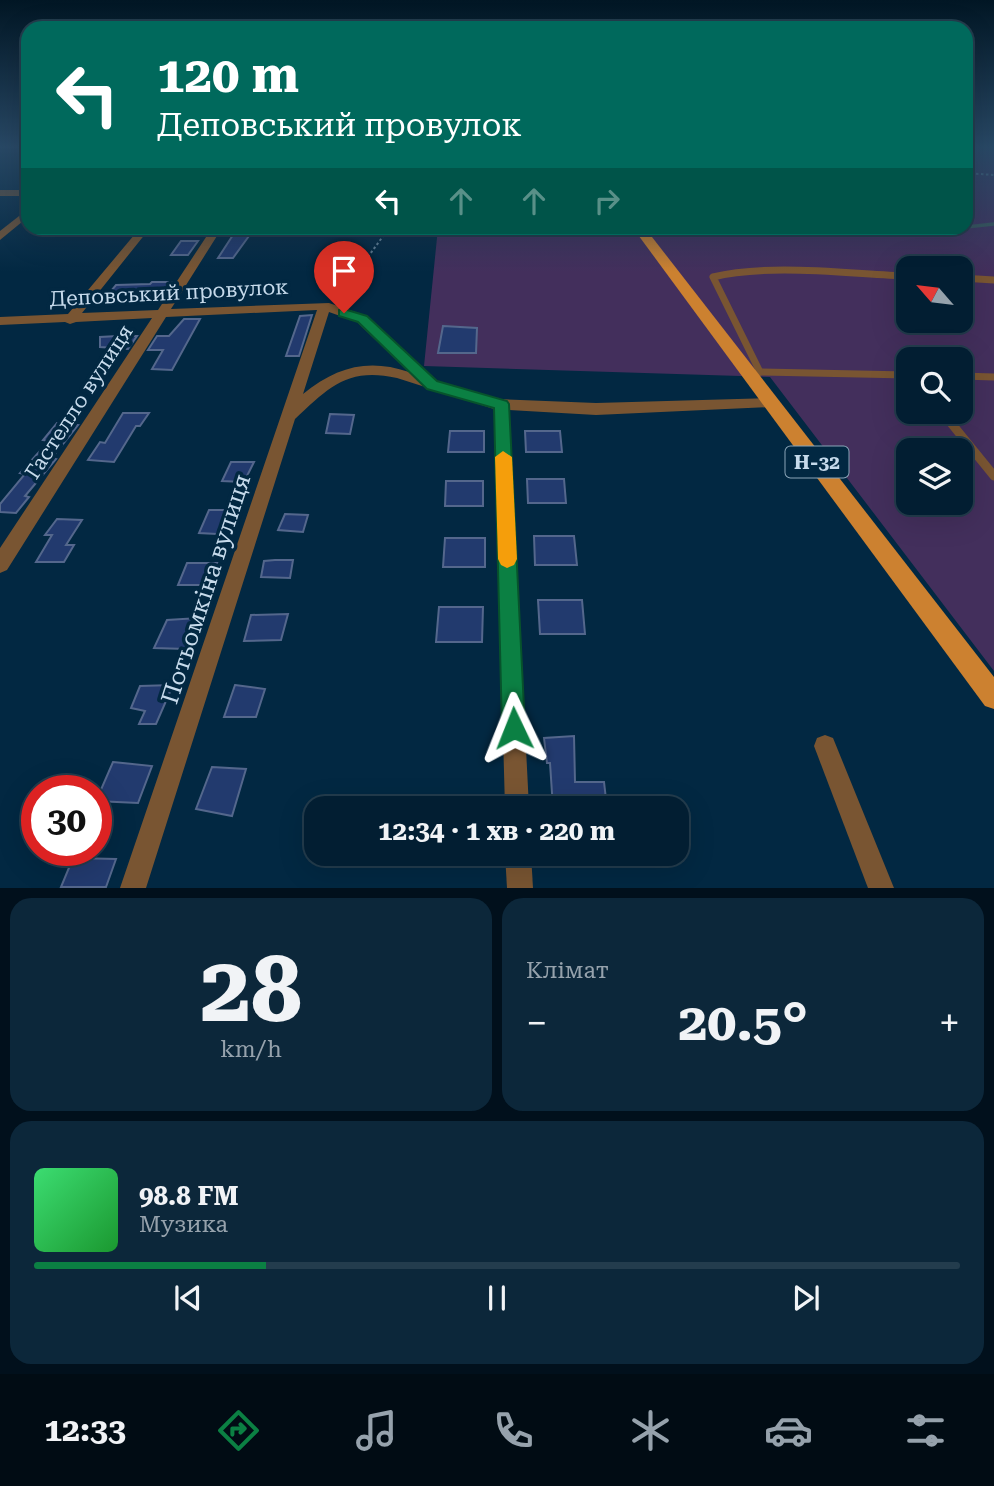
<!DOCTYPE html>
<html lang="uk">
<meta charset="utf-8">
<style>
body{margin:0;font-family:"Roboto Serif",serif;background:#0c273a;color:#f1f3f6;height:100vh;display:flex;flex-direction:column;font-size:26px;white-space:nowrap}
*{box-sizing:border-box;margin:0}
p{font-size:23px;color:#96a2ac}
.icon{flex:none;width:38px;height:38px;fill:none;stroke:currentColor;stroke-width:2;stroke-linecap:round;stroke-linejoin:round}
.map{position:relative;height:888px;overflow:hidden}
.side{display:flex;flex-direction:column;gap:10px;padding:10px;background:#01101c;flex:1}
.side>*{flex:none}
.hud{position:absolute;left:21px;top:21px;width:952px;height:214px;border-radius:21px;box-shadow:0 7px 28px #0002,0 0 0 2px #233c4d;background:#00695c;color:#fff;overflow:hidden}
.needle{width:46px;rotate:298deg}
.buttons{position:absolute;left:896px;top:256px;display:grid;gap:14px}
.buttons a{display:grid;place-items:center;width:77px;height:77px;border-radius:14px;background:#021e32;box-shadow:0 7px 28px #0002,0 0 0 2px #233c4d;font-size:35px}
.speed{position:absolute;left:21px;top:775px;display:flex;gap:14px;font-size:35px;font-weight:700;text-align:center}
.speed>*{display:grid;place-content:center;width:91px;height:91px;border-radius:50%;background:#021e32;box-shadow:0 7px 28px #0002,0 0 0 2px #233c4d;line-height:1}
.speed .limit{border:10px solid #d22;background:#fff;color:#111}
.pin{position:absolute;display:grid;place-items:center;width:60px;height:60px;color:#fff;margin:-72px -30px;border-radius:50% 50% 50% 0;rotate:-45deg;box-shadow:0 0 7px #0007}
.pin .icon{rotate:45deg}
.me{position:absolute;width:77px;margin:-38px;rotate:358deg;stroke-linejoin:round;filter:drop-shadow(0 0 5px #0008)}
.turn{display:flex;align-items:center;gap:24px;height:147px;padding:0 21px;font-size:32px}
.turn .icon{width:91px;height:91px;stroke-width:2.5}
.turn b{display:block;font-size:49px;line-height:60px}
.lanes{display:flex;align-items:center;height:66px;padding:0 21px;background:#0003;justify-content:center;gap:35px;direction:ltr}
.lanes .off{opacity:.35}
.big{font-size:52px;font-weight:700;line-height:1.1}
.side .tile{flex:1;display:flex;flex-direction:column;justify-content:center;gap:10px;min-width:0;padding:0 24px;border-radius:21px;background:#0c273a}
.side .dial{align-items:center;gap:0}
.dial b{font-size:91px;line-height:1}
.song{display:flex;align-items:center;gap:21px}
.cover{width:84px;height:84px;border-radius:10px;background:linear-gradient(135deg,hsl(140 70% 55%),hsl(130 70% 35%))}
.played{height:7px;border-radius:4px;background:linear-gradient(90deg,#0b8043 25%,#233c4d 25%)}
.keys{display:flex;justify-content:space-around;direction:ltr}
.heat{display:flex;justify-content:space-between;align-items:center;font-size:38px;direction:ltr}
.side .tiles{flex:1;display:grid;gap:10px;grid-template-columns:1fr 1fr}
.tile:last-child{grid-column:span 2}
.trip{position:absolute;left:304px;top:796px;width:385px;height:70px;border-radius:21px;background:#021e32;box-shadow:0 7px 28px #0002,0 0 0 2px #233c4d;font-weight:700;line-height:70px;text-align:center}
.tabs{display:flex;height:112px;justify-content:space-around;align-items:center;background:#010c14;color:#96a2ac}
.tabs .icon{width:49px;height:49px}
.tabs .current{color:#0b8043}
.tabs b{font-size:32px;color:#f1f3f6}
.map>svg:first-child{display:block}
.green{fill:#432f5c;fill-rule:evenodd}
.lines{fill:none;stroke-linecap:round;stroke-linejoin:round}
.stream{stroke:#3b5658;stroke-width:3.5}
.building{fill:#223a6e;stroke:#54678c;stroke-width:2}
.path-far1{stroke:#668399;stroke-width:2;stroke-dasharray:2.5 2.5;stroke-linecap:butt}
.path{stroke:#668399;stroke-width:2.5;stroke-dasharray:2.5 2.5;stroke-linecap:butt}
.lane-far1{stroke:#795532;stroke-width:7}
.lane{stroke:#795532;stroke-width:9}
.street{fill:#795532;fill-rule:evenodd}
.primary{fill:#cc8130;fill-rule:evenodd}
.route{fill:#0b8043;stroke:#07532c;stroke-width:2}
.slow{fill:#f59e0b}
.labels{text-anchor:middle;stroke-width:7;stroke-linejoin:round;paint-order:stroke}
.shield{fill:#022842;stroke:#8ba5b8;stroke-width:2}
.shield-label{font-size:19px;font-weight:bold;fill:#c6daeb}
.street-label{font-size:21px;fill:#c6daeb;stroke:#022842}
.near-street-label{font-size:24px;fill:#c6daeb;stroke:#022842}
</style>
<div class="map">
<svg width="994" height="888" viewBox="0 0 994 888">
<rect width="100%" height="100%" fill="#022842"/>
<path class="green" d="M966,147h28v524l-224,-294 -346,-11 14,-138h528zM908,268h53v52h-53zM908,359h53v52h-53zM908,450h53v52h-53z"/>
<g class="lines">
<path class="stream" d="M966,227l28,-3"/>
</g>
<g class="building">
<path d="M233,235l16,1 -16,22h-15z"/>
<path d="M181,241h17l-10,14h-17z"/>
<path d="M152,282h21l-11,15h-56l10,-12 34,-1z"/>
<path d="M312,315l-13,41h-13l14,-40z"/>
<path d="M184,319h16l-28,51 -20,-1 11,-19h-15l9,-14h12z"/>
<path d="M443,326l34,2 -1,25h-38z"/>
<path d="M118,336h19l-9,13 -28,-2v-10z"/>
<path d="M123,413h26l-9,13h-4l-22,36 -26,-2 12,-18 5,1z"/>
<path d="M330,414l24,1 -4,19 -24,-1z"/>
<path d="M57,423l21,2 -26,33 4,1 -31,37 4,1 -13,16 -16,-1v-8l25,-30 -5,-1 29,-32 -6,-1z"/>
<path d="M450,431h34v21h-36z"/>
<path d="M525,431h35l2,21h-36z"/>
<path d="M231,462h23l-10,20 -22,-1z"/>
<path d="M527,479h37l2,24h-38z"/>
<path d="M446,481h37v25h-38z"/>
<path d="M209,510h25l-6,17h-7l-4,7 -18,-1z"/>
<path d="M285,514l23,1 -5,17 -25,-2z"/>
<path d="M57,519l25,1 -16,25h8l-10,17h-28l16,-27h-7z"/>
<path d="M534,536h40l3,29h-42z"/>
<path d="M445,538h40v29h-42z"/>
<path d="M275,560h18l-3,18 -29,-1 3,-16z"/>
<path d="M187,563h30l-8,22h-31z"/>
<path d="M538,600h44l3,34h-45z"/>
<path d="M439,607h44l-1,35h-46z"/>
<path d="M288,614l-7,26 -37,1 7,-26z"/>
<path d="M198,618l-12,31 -32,-1 13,-28z"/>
<path d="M173,685l-17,39h-17l6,-13 -14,-3 9,-22z"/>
<path d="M235,685l30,4 -9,28h-32z"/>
<path d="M574,736l1,46h29l3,26h-54l-3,-45h-3l-3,-25z"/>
<path d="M113,762l39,4 -14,37 -42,-2z"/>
<path d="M212,767l34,2 -14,47 -36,-7z"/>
<path d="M73,858l43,1 -10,28h-45z"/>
</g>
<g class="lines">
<g class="path-far1">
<path d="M966,173l28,2"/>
<path d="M362,265l27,-37"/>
</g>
<path class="path" d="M335,297l14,-13 15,-20"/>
<g class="lane-far1">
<path d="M961,278l33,2"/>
<path d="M758,372l150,3"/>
<path d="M760,372l-47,-95c56,-14 137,-3 195,-1"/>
<path d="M961,376l33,1"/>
<path d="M942,411l7,9"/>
</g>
<path class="lane" d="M947,418l47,58"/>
<g class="street">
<rect x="0" y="190" width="28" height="6"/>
<path d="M28,209v8l-28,23v-9z"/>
<path d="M140,228h10l-68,85 76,-3 54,-82h10l-51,81 158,-6 38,13 70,65 59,18 100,4 180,-5 2,4 -7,5 -175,8 -87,-5 20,398h-24l-11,-399 -97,-31c-49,-11 -68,9 -102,41l-149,469h-26l197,-578 -151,7 -159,253 -7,3v-25l152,-230 -76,4 -6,2 -5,-2 -65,3v-8l68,-3zM329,312l28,10 52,50c-41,-14 -73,-5 -106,22z"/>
<path d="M825,735l8,3 61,150h-26l-54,-142 3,-8z"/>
<path d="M505,854h26l2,34h-26z"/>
</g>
<path class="primary" d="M633,228h12l349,449v32l-9,-3z"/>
</g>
<linearGradient id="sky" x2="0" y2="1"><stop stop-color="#011624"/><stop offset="0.54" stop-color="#284865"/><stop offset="1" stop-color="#284865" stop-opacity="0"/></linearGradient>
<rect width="994" height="272" fill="url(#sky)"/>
<path class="route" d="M344,309l23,7 70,65 70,20 2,3 16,324 -3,8 -8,3 -8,-3 -4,-8 -8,-320 -67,-19 -69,-67 -19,-6v-6z"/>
<path class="slow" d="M503,451l9,6 5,102 -3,6 -7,3 -6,-3 -3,-6 -3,-102z"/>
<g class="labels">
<rect class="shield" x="785.5" y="446.5" width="63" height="31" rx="5"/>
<g class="shield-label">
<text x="817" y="469">Н-32</text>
</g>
<g class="street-label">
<text transform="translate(169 293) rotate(-3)" y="7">Деповський провулок</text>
<text transform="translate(79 402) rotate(-57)" y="7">Гастелло вулиця</text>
</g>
<g class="near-street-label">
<text transform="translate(206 589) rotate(-72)" y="8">Потьомкіна вулиця</text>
</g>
</g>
</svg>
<div class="buttons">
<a><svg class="needle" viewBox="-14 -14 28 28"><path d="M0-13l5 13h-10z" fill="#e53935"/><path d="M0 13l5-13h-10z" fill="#96a2ac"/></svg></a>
<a><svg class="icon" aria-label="search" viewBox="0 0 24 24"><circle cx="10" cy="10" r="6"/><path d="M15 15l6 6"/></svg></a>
<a><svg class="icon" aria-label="layers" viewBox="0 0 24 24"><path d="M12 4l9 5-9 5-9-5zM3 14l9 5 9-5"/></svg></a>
</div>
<div class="speed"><div class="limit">30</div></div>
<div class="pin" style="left:344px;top:313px;background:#d93025"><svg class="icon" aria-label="arrive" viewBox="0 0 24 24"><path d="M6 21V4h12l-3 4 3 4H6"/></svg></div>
<svg class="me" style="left:514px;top:728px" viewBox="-20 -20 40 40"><path d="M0-17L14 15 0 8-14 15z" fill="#0b8043" stroke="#fff" stroke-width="4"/></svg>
<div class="trip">12:34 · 1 хв · 220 m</div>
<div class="hud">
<div class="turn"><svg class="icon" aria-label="left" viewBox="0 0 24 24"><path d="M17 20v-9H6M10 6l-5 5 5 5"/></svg><div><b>120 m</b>Деповський провулок</div></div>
<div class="lanes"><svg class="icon" aria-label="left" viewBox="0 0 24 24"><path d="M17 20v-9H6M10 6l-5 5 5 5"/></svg><svg class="icon off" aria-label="ahead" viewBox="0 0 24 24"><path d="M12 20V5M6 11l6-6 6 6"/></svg><svg class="icon off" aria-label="ahead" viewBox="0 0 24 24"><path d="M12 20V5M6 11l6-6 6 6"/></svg><svg class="icon off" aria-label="right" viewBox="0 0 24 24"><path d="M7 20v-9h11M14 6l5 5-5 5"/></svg></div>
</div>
</div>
<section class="side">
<div class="tiles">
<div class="tile dial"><b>28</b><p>km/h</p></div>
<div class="tile"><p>Клімат</p>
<div class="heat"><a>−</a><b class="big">20.5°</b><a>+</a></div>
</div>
<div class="tile">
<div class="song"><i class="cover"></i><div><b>98.8 FM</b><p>Музика</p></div></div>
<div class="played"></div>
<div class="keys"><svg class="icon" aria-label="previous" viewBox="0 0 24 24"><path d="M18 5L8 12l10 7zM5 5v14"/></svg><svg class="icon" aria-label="pause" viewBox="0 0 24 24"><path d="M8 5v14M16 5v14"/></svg><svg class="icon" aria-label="next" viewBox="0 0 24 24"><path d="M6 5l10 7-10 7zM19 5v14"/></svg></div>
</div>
</div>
</section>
<nav class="tabs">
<b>12:33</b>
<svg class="icon current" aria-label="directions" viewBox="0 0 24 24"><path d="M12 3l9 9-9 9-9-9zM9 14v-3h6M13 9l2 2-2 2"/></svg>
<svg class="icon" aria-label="music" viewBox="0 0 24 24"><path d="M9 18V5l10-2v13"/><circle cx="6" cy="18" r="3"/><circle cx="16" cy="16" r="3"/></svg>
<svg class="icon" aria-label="phone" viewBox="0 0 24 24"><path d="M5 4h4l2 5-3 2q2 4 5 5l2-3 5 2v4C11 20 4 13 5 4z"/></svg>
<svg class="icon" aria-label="climate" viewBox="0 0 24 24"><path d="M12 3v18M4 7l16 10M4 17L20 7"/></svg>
<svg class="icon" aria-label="car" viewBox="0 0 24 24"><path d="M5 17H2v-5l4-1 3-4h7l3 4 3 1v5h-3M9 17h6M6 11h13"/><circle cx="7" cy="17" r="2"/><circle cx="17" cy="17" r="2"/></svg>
<svg class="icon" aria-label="filters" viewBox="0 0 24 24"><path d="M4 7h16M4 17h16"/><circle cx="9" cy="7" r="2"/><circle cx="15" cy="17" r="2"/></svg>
</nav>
